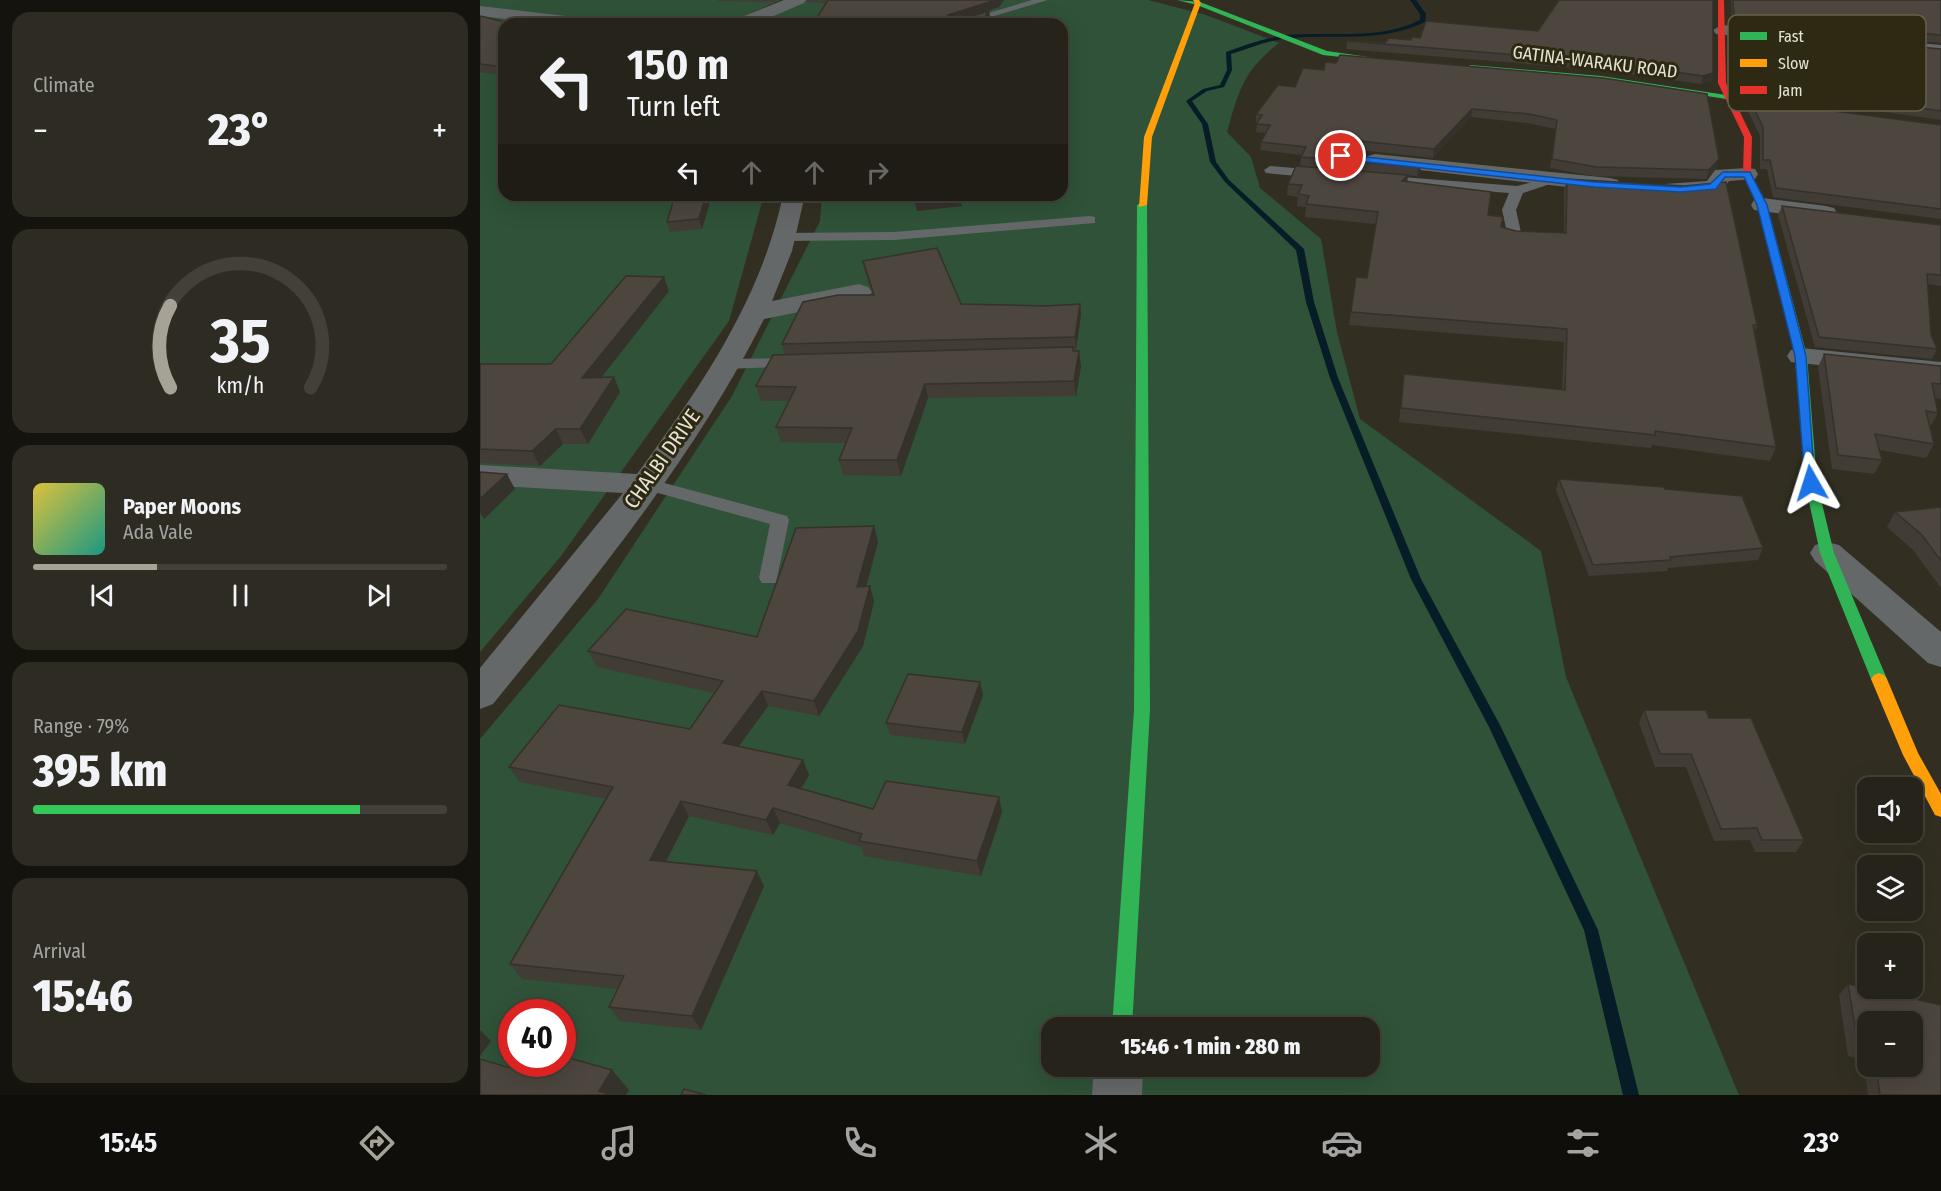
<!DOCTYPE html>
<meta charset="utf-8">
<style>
body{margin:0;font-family:"Fira Sans Condensed",sans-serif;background:#2e2b23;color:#f1f3f6;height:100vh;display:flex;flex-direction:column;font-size:22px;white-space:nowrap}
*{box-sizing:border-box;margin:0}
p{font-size:20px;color:#a4a4a2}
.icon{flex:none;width:33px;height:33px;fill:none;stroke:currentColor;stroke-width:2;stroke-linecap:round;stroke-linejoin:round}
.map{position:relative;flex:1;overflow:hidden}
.side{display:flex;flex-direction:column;gap:12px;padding:12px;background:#15130e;width:480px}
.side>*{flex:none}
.banner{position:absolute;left:18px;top:18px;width:570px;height:183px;border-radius:18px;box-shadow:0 6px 24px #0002,0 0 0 2px #424039;background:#26231a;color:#f1f3f6;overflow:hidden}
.tools{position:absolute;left:1377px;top:777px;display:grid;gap:12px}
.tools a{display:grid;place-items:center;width:66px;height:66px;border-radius:12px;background:#26231a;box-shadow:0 6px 24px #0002,0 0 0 2px #424039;font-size:30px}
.speed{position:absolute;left:18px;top:999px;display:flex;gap:12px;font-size:30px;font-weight:700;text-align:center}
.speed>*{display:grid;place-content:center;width:78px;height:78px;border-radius:50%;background:#26231a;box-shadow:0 6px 24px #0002,0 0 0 2px #424039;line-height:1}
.speed .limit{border:9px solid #d22;background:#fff;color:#111}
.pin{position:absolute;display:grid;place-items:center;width:51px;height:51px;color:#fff;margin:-26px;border:3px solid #fff;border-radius:50%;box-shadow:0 2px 6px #0007}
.me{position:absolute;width:66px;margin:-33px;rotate:354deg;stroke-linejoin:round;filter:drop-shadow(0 0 4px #0008)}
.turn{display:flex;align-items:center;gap:21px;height:126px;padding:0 30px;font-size:27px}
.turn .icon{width:78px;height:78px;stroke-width:2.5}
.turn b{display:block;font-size:42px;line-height:51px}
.lanes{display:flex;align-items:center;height:57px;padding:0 30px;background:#0003;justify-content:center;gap:30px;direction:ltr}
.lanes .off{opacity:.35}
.big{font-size:45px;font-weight:800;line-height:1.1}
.side .card{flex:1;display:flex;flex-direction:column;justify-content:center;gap:9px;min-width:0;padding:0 21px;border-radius:18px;background:#2e2b23}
.side .dial{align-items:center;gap:0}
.dial svg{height:156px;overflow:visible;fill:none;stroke:#424039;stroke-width:7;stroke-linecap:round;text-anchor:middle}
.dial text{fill:#f1f3f6;stroke:none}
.song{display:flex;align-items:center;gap:18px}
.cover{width:72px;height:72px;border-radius:9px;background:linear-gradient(135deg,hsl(50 70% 55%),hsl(170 70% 35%))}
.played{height:6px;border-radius:3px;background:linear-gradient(90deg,#a6a396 30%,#424039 30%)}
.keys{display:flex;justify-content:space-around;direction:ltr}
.heat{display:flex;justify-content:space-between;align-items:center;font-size:33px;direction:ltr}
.charge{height:9px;border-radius:4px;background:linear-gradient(90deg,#34c759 79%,#424039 0)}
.trip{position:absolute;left:561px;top:1017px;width:339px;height:60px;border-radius:18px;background:#26231a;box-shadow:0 6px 24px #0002,0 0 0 2px #424039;font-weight:800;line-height:60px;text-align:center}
.dock{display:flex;height:96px;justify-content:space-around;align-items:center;background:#0f0e0a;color:#a4a4a2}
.dock .icon{width:42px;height:42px}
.dock .current{color:#a6a396}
.dock b{font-size:27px;color:#f1f3f6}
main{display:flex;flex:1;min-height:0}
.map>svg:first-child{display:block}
.green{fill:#2f5238;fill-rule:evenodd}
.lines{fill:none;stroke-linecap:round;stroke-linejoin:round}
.stream{fill:#061c27;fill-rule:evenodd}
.lane{fill:#656869;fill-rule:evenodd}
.street{fill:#656869;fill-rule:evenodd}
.fast{fill:#30b455;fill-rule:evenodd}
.slow{fill:#ff9f0a;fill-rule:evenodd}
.jam{fill:#e5322d;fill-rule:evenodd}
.wall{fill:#413c35;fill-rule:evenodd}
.shaded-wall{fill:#35312b}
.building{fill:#4c463e;stroke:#35312b;stroke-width:1.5}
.route{fill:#1a73e8;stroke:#114b97;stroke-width:1.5}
.labels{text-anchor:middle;stroke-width:6;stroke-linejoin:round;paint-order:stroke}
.far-street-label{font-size:18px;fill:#e4e2d4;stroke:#2e2912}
.street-label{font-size:21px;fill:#e4e2d4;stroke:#2e2912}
.key{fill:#2e2912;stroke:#65604c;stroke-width:1.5}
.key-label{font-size:16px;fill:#e4e2d4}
</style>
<main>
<section class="side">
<div class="card"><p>Climate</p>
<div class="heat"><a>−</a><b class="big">23°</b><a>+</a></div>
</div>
<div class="card dial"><svg viewBox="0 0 100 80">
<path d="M14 69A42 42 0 1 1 86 69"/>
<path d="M14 69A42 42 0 0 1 14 27" stroke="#a6a396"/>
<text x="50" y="56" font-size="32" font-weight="700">35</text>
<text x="50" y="72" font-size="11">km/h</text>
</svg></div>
<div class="card">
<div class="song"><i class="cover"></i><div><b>Paper Moons</b><p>Ada Vale</p></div></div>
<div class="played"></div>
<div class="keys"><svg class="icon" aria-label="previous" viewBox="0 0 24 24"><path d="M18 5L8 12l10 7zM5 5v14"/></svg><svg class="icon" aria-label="pause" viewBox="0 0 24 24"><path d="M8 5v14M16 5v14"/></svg><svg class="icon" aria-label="next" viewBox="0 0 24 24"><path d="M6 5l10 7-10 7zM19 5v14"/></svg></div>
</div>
<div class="card"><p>Range · 79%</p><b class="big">395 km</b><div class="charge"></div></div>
<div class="card"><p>Arrival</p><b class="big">15:46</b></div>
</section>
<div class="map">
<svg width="1461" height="1095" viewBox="0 0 1461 1095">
<rect width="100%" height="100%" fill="#322f22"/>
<g class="green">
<path d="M0,0h301l-55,24h-222v171h260l-35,126 -168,235 -81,96z"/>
<path d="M324,0h344l58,15 73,28c-36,28 -40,47 -52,89l24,25 9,31 61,51 16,93 23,87 181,132 25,126 173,418h-1259v-356l118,-140 134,-203 88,-175 2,-26h240v-171h-312zM32,1012h50v52h-50zM572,1028h318v38h-318z"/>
</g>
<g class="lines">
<path class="stream" d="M930,0h6l10,14 -1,8c-43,21 -90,12 -136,16 -20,2 -39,10 -58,16l1,16 -8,17 -17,4 -15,10 16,23 8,38 13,18 75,69 10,53 24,76 83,201 80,148 97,203 41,165h-16l-39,-165 -95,-203 -78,-148 -81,-201 -24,-76 -10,-52 -71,-68 -15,-20 -8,-38 -16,-23 17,-12 17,-4 7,-15 -1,-18c20,-7 41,-15 62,-17 45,-4 91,6 132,-15v-6z"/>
<g class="lane">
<path d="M552,0h16l-81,24h-16z"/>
<path d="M790,166l48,4 6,4 -6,4 -52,-5 -2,-3z"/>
<path d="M909,176l128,10 36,-9 6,4 -36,12 -7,17 6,27 -7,4 -7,-4 -6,-27 7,-17 -125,-10v-6z"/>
<path d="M610,216l5,1v6l-201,17 -111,1 -7,-4 7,-4 111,-1z"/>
<path d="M314,358l6,2 2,3 -2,3 -74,3 -8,-5 8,-5z"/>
<path d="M166,478l141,38 2,4 -13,63h-14l-3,-5 11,-54 -130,-36 -3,-4z"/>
</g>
<g class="street">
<path d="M304,0h22l-2,3 -49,21h-23l2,-4z"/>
<path d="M0,6l111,13 8,5h-51l-68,-8z"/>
<path d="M1242,25l219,20v10l-225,-21 -3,-4z"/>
<path d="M895,154l235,24 8,2 3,5 -3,5 -8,2 -242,-28 -4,-4 4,-4z"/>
<path d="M1267,168l8,1 3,5 -3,5 -26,2 -8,11 -48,4 -8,-2 -3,-5 3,-5 42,-3 8,-11z"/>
<path d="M303,195h22l-13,56 -20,50 87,-17 9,3 4,5 -4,5 -9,3 -95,19c-70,140 -173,264 -271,385l-13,5v-41l143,-175 -143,-8v-20l157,9c63,-86 124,-174 146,-279z"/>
<path d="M1282,198l64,8 8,2 3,5 -3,5 -8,2 -72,-10 -3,-5 3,-5z"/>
<path d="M1321,348l140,14v16l-150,-16 -4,-6 4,-6z"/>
<path d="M1347,542l12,3 102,87v35l-13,-4 -113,-102 -5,-8 5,-8z"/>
<path d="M614,1066h49l-1,29h-50z"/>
</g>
<g class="fast">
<path d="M697,0l23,2 127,49 62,9 -4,2 -62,-7 -126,-50z"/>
<path d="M990,65l131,11 145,22 4,2 -4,2 -145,-22 -128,-11 -4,-2z"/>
<path d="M662,202l5,3 3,505 -18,318h-20l22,-318 3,-505z"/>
<path d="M1296,254l5,3 26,99 10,127 17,70 53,126 -3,4 -5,2 -5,-2 -3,-4 -51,-126 -15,-70 -10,-127 -24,-99z"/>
</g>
<g class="slow">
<path d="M713,0h6l2,3 -49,134 -5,68 -8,2 5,-70 51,-134z"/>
<path d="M1399,673l5,2 3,4 31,74 23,41v23l-6,-2 -32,-60 -32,-76 3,-4z"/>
</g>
<path class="jam" d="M1238,0h6l2,83 26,54 -1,37 16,31 14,52 -5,3 -5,-3 -14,-52 -14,-31 1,-37 -26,-54z"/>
</g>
<g class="wall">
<path d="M237,0h61l-4,2 -56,-1z"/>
<path d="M327,0h197l-5,7 -35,11 25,-7 1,8 -3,5h-174l14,-21 -20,-1z"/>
<path d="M1251,0h210v43l-209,-19z"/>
<path d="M0,16l24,8v51l-24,-3z"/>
<path d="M1255,30l206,19v71l-202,-29 -6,-9 -1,-44z"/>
<path d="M909,38l324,35 -2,9 -10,2 -100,-14 -255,-21 1,-8 38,2z"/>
<path d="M860,55l377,113 -11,11 -112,-3 -44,-8 6,-39 -29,-6 -56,-6 -38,41 -92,-10 -8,2 -1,1 2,3 87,10 -1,9 -3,3 -117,-10 1,-9 1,-2 -42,-5 1,-8 4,-9 -9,-1 1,-9h-1v-9l39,-27 41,-24z"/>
<path d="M1270,100l191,25v94l-168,-22 -6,-28h-7v-33l-13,-27z"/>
<path d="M1087,179l190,146 -2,7 21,115 -6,14 -118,-16 -1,3 -252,-26 5,-48 158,16 2,-48 -215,-17 2,-13 16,-34 9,-54 -71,-7 1,-10 -9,-1 1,-9 -11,-2 1,-11 119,-2 81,33 13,12 15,4 48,2v-42z"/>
<path d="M232,195l-10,34 -32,3 -3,-10z"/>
<path d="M430,195h50l2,11 -45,5z"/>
<path d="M1302,206l159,19v61l-13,-2 3,50 6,15 -5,10 -117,-12 -37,-132z"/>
<path d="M383,261l98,43 84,2 35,-2 1,11 -5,34h-2l7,17 -5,30 -148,2 -27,78 -58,-1 -4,-15 7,-17 -65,-1 -5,-15 13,-26h-28l-5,-15 29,-31 -3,-11 91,-49 -8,-23z"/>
<path d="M189,291l-68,87 19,14 -32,52h-25l-23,22 -60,-3v-99h71z"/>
<path d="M1344,354l117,12v33l-6,-1 3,15 -8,14 4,17 -8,14 -47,-8 3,10 -8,14 -42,-5 -14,-102z"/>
<path d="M1079,479l106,10 98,59 -5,12 -90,8 -1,3 -78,5 -33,-86z"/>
<path d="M1461,507v81l-28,-38 -26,-23 8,-15z"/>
<path d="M394,526l4,16 -12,44h4l4,16 -11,44 -44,70 -51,-10 -29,40 64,14 6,15 -8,14 72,20 126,-12 3,15 -21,64 -117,-20 -3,-9 -81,-24 -7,12 -84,-19 -23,46 98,24 -63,144 -81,-9 -11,-14 9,-18 -96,-10 -12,-15 96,-165 -86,-17 -11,-15 181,-38 24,-36 -117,-26 -9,-16 169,-14z"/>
<path d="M500,682l3,13 -18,49 -75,-9 -4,-12z"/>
<path d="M1164,710l65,8 95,122 -8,12h-41l-5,-12 -36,1 -28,-74h-31l-16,-44z"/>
<path d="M1368,984l93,111h-73l-5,-35 -15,-4 -9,-61zM1388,1022l44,44h-44z"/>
</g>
<g class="shaded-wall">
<path d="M516,0h8l-5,7 -50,16 -1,-8z"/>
<path d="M509,11l1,8 -3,5h-7z"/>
<path d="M1233,73l-2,9 -10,2 2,-8z"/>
<path d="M992,109l-1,8 -38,41 1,-9z"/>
<path d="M862,139l-1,9 -8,2 -4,6v-9l5,-6z"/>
<path d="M1239,159l-2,9 -11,11 3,-9z"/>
<path d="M941,164l-1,9 -3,3 1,-9z"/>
<path d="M928,175l-1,12 -5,-6z"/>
<path d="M226,195h6l-10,34 -3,-10z"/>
<path d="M480,195l2,11 -45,5 -2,-11z"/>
<path d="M184,277l5,14 -80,102 -7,-15z"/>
<path d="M600,304l1,11 -5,34 -1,-12z"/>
<path d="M599,351l2,15 -5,30 -2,-15z"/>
<path d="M134,377l6,15 -32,52 -8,-15z"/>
<path d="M445,384l3,14 -27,78 -4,-16z"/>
<path d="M76,429l7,15 -23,22 -8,-15z"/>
<path d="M27,474l8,15 -31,30 -4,-6v-14z"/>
<path d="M394,526l4,16 -16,60 -5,-15z"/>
<path d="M390,586l4,16 -11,44 -44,70 -5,-15z"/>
<path d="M500,682l3,13 -18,49 -3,-12z"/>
<path d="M282,691l6,15 -38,52 -7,-15z"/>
<path d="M323,760l6,15 -15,25 -6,-15z"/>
<path d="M519,797l3,15 -21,64 -4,-15z"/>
<path d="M201,801l8,15 -30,59 -9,-15z"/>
<path d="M293,808l7,15 -7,12 -7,-15z"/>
<path d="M277,871l7,15 -63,144 -9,-14z"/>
<path d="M0,1030l11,11 -11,15z"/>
<path d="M132,1070l17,20 -3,5h-23l-4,-4z"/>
</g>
<g class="building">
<path d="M348,0h168l-48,15 2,3h16l23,-7 -9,13h-167z"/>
<path d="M1079,0h154v73l-10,3 -100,-14 -256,-21 38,2 4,-5 22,2 1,-3 8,1 6,-17 112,10z"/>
<path d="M1253,0h208v35l-207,-19z"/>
<path d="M0,16l34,8h-10v43l-24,-3z"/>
<path d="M1255,30l206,19v62l-199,-28 -6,-9z"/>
<path d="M860,55l263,23 104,16 12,65 -10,11 -113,-3 -44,-8 5,-39 -28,-6 -57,-5 -38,40 -92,-10 -8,2 -5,6 5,7 87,10 -3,3 -117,-10 5,-10 -45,-5 9,-17 -14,-1 6,-9 -6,-1 22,-29 17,2 8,-19 21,2 1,-8 11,1z"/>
<path d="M1270,100l191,25v84l-165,-21 -6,-28h-7v-33z"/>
<path d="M816,166l112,9 -6,6 89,11 -3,23 15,2 -2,10 15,4 50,2 1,-54 117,7 42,-4 31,143h-4l23,122 -121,-16v4l-254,-27 3,-34 161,16 2,-61 -216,-17 5,-35 11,1 11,-66 -72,-8 3,-8 -11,-2 4,-9 -14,-1z"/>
<path d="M195,195h31l-7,24 -32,3z"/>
<path d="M433,195h47l-45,5z"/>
<path d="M1302,206l159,19v50l-14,-1 4,60 6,15 -118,-12z"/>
<path d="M457,248l24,56 84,2 35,-2 -5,33 -293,7 21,-42 35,-7h36l-11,-34z"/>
<path d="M146,276l38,1 -82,101 32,-1 -34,52h-24l-24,22 -52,-2v-85h71z"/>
<path d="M593,347v4h6l-5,30 -149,3 -28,76h-58l13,-32 -76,-1 20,-40 -40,-1 17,-31z"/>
<path d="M1344,354l117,12v18l-9,-1 6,30 -12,-2 8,33 -59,-10 7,26 -44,-5z"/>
<path d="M0,472l27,2 -27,25z"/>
<path d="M1079,479l105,8 1,2 77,7 21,52 -93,9 1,3 -78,5z"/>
<path d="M1461,507v54l-19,-26 -27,-23z"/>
<path d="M394,526l-17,61 13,-1 -12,45 -44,70 -52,-10 -39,52 80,17 -15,25 85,24 13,-28 113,16 -22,64 -118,-20 3,-7 -89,-26 -7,12 -85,-19 -31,59 107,11 -65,145 -83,-9 15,-31 -114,-12 103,-177 -104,-20 50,-62 131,24 33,-48 -135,-30 38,-42 131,28 39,-109z"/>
<path d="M428,674l72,8 -18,50 -76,-9z"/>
<path d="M1164,710h62l3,8h42l53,122h-42l-5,-12 -36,1 -30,-75h-31z"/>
<path d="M1368,984l93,21v90h-61l-4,-29h36v-44h-44v26l-10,-3z"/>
<path d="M82,1056l50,14 -13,21 13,4h-132v-36l33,10 4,-5h45z"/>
<path d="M204,1089l22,6h-25z"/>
</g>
<path class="route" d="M858,154l256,28 87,5 29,-3 13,-12h27l17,33 39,151 9,130 -4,1 -6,-4 -10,-127 -38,-151 -13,-28h-19l-9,12 -35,3 -87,-5 -253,-28z"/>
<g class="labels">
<g class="far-street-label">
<text transform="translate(1115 62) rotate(7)" y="6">GATINA-WARAKU ROAD</text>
</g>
<g class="street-label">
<text transform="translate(182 459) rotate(-55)" y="7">CHALBI DRIVE</text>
</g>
</g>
<rect x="1248" y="15" width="198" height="96" rx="9" class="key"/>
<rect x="1260" y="32" width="27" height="8" fill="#30b455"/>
<rect x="1260" y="59" width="27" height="8" fill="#ff9f0a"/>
<rect x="1260" y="86" width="27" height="8" fill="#e5322d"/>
<g class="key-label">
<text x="1298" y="42">Fast</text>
<text x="1298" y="69">Slow</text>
<text x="1298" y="96">Jam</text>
</g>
</svg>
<div class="tools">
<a><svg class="icon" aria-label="sound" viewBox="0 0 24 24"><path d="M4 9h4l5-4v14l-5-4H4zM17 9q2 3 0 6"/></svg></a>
<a><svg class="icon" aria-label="layers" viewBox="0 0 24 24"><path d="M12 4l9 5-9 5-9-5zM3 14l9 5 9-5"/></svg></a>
<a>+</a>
<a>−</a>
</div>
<div class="speed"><div class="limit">40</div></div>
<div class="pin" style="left:861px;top:156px;background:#d93025"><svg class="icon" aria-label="arrive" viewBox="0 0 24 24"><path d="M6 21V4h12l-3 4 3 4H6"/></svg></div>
<svg class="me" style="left:1331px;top:483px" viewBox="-20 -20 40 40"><path d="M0-17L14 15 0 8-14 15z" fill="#1a73e8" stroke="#fff" stroke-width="4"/></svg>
<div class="trip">15:46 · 1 min · 280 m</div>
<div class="banner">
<div class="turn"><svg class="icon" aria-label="left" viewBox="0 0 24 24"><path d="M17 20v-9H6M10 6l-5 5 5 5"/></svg><div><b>150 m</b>Turn left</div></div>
<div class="lanes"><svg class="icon" aria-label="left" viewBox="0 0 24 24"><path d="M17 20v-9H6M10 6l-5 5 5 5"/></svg><svg class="icon off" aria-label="ahead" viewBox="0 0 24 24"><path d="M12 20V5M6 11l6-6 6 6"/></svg><svg class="icon off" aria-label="ahead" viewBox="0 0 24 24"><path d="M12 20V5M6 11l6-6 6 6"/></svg><svg class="icon off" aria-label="right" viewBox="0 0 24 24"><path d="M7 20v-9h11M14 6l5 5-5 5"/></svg></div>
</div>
</div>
</main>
<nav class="dock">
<b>15:45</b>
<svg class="icon current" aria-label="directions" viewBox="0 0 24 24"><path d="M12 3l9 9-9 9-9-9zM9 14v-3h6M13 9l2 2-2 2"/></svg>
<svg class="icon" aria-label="music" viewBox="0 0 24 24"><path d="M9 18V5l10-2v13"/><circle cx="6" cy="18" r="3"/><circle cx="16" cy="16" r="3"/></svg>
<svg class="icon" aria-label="phone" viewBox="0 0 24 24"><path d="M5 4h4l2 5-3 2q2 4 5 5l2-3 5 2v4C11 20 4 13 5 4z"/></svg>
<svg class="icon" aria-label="climate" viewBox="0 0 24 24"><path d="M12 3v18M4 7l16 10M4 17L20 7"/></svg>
<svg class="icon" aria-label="car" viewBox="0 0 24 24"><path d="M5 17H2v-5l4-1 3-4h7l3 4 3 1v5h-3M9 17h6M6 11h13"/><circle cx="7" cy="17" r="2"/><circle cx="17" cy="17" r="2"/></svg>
<svg class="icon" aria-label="filters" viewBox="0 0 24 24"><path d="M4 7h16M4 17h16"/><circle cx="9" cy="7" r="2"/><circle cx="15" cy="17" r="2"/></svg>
<b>23°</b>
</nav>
